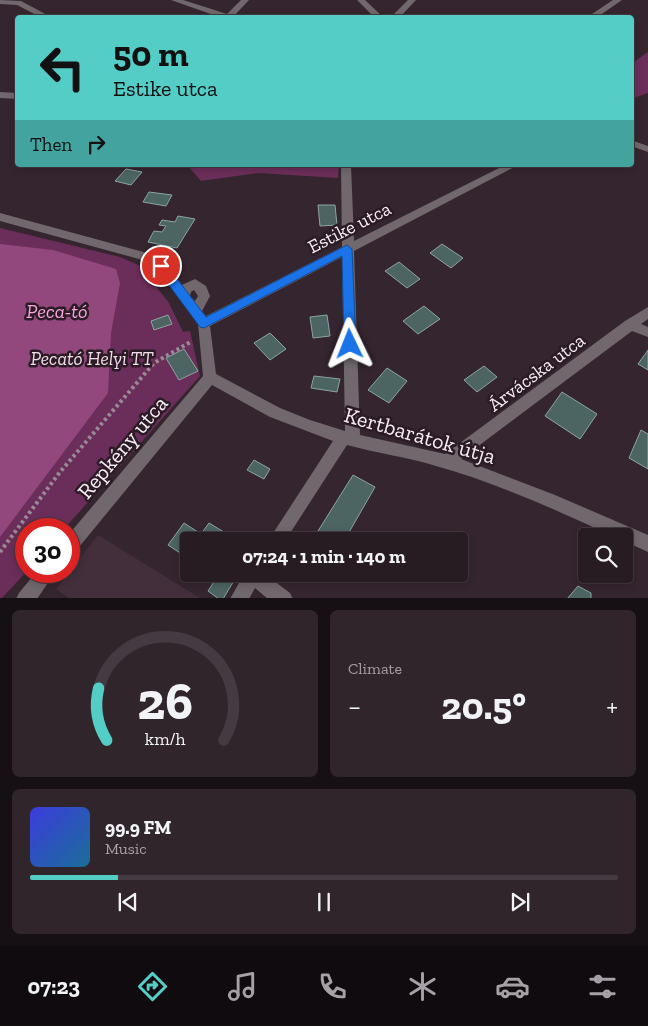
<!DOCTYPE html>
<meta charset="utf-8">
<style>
body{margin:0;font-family:"Zilla Slab",serif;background:#30252b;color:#f1f3f6;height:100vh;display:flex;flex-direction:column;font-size:19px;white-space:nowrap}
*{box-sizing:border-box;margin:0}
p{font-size:16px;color:#a5a1a6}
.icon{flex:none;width:28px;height:28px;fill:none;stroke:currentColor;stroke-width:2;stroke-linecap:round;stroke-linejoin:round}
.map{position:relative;height:598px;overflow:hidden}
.drawer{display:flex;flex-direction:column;gap:12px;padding:12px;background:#160f13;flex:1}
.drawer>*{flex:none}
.guide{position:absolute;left:15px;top:15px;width:619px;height:152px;border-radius:5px;box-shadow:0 2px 8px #0003,0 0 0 1px #443a41;background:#54cdc7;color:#111;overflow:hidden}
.fabs{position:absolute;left:578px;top:528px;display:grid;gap:10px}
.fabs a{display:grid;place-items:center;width:55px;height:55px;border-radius:5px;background:#281c23;box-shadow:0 2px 8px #0003,0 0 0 1px #443a41;font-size:25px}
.speed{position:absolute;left:15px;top:518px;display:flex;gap:10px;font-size:25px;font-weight:700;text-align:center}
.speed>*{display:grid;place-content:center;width:65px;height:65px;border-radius:50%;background:#281c23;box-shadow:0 2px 8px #0003,0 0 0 1px #443a41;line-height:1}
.speed .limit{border:8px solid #d22;background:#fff;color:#111}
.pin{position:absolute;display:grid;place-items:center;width:42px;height:42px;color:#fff;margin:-21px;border:2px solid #fff;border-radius:50%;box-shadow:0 1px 5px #0007}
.me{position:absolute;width:55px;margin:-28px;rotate:358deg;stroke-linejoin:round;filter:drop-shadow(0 0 4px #0008)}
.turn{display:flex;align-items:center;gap:18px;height:105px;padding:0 15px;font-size:22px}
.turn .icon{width:65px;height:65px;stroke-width:2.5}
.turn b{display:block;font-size:35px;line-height:42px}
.then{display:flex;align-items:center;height:48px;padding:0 15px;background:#0003;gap:10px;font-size:19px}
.big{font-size:38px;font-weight:700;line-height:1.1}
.drawer .card{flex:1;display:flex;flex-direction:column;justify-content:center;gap:8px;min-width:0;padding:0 18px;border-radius:8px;background:#30252b}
.drawer .dial{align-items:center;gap:0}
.dial svg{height:130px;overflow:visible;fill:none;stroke:#443a41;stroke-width:7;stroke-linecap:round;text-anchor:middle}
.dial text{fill:#f1f3f6;stroke:none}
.song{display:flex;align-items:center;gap:15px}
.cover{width:60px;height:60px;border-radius:8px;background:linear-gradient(135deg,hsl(240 70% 55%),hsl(200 70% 35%))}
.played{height:5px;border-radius:2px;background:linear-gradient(90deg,#54cdc7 15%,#443a41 15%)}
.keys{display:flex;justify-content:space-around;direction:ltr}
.heat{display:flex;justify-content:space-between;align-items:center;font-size:28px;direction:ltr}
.drawer .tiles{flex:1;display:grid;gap:12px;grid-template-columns:1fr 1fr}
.card:last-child{grid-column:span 2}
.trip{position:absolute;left:180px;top:532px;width:288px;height:50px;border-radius:5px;background:#281c23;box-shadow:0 2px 8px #0003,0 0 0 1px #443a41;font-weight:700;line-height:50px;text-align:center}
.tab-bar{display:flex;height:80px;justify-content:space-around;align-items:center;background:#100b0e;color:#a5a1a6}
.tab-bar .icon{width:35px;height:35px}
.tab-bar .current{color:#54cdc7}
.tab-bar b{font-size:22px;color:#f1f3f6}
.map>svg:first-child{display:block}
.built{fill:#432e3c}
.green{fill:#6b2e5a}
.water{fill:#93487d}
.building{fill:#4c6462;stroke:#8ba5a3}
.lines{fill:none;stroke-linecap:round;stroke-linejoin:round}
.path{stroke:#988b93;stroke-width:4;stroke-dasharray:3 3;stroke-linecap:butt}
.minor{fill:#70686d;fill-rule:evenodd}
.route{fill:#1a73e8;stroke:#114b97}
.labels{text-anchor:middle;stroke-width:5;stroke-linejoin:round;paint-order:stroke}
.street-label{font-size:19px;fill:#f7ecf3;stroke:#2a1b25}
.park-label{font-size:19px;font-style:italic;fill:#f2dcea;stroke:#2a1b25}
.water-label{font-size:20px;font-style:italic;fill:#f7a4dc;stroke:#2a1b25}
.near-street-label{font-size:22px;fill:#f7ecf3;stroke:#2a1b25}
</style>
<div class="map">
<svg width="648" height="599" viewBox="0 0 648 599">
<rect width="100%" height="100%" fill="#35252f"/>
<path class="built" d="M98,535l102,63h-131l-13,-9z"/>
<g class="green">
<path d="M648,52v41l-17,6v-35z"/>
<path d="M187,165h152l-1,13 -80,-5 -57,8z"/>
<path d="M0,228l120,29 34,15 -4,7 19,24 14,29 7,-1 10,45 -136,153h-38l1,42 -25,27 -2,1z"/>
</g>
<path class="water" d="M0,244l53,6 63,19 4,14 -9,50 -3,60 -108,144z"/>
<g class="building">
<path d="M126,169l16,3 -11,13 -16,-4z"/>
<path d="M149,192l23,3 -6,11 -23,-4z"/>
<path d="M318,205h17l2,20 -17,1z"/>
<path d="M178,216l17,3 -18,29 -29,-6 6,-11 8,1 4,-6 -7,-1 3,-5 13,2z"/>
<path d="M442,244l21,14 -12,10 -21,-15z"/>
<path d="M399,262l21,17 -13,9 -22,-17z"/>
<path d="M424,306l16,13 -22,15 -15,-13z"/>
<path d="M168,315l4,9 -18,6 -3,-9z"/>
<path d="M327,315l3,21 -17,2 -3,-21z"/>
<path d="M270,333l16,16 -16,11 -16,-17z"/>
<path d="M184,349l14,22 -19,9 -13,-22z"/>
<path d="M648,350v20l-10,-6z"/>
<path d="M484,366l13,11 -20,15 -13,-12z"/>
<path d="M387,368l20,13 -18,22 -21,-13z"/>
<path d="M314,376l26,3 -3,13 -26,-4z"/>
<path d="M562,392l35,22 -17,25 -35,-23z"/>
<path d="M641,430l7,4v35l-19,-11z"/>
<path d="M254,460l16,9 -6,10 -17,-9z"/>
<path d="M353,475l22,12 -31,54h-9l-17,-10z"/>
<path d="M184,523l17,11 8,-11 23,14 -3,4h-40v29l-9,-5 6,-8 -18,-12z"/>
<path d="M219,574h19l-15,25h-4l-11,-8z"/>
<path d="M578,586l13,7v6h-24z"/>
</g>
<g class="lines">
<path class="path" d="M0,552l60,-80 94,-109 38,-22"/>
<g class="minor">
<path d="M0,0l21,1 32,17h-11l-25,-13 -17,-1z"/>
<path d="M171,0h12l44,14 14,-14h8l-17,18h-10z"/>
<path d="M357,0h8l19,18h-9z"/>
<path d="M408,0h8l-17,18h-9z"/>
<path d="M613,0h9l-26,18h-10z"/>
<path d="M0,92l18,1v6l-18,-1z"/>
<path d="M631,140l17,6v6l-17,-6z"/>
<path d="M341,165h10l3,76 151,-76h13l-164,86 6,184 85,19 180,-133 23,-14v12l-7,5 7,3v10l-16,-6 -171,128 94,36 93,40v17l-24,-11v-5h-11c-57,-26 -116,-53 -177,-70 -29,-9 -60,-13 -89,-21l-62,96h-17l65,-100 -63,-24 -58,-32 -137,167 -6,2v-20l134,-158 -5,-52 -41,-55 -18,-10 -139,-38v-8l147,40 18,10 17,22 13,-6 11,7 4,10 -8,15 4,5 136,-69zM342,257l3,174 -35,-11 -30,-12 -64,-34 -6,-48zM194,290l4,6 -3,5 -5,-5 1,-4z"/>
<path d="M37,571h19l-19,28h-21l3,-6z"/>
<path d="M244,574h21l25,19 3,6h-25l-13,-11 -6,11h-19z"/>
</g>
</g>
<path class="route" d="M347,245l5,4 4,95 -2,4h-9l-1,-4 -2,-88 -138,72 -4,-1 -45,-61 6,-4 4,1 41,54z"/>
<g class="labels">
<g class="street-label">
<text transform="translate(349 227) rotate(-27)" y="7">Estike utca</text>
<text transform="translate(536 372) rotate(-37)" y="7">Árvácska utca</text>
</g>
<g class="park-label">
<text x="92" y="365">Pecató Helyi TT</text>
</g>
<g class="water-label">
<text x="57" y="318">Peca-tó</text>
</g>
<g class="near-street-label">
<text transform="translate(420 435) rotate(16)" y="8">Kertbarátok útja</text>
<text transform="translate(122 447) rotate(-50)" y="8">Repkény utca</text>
</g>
</g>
</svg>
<div class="fabs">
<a><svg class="icon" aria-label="search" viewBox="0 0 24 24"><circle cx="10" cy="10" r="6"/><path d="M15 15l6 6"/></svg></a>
</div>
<div class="speed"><div class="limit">30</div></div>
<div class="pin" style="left:161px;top:266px;background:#d93025"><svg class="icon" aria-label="arrive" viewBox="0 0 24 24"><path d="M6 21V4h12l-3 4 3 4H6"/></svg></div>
<svg class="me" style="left:350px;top:344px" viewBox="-20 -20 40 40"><path d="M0-17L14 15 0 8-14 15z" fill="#1a73e8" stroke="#fff" stroke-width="4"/></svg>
<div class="trip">07:24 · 1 min · 140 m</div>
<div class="guide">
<div class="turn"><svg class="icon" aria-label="left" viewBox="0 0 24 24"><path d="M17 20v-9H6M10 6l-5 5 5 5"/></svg><div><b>50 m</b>Estike utca</div></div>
<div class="then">Then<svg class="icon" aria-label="right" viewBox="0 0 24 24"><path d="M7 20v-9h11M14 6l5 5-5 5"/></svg></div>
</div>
</div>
<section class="drawer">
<div class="tiles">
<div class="card dial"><svg viewBox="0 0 100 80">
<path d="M14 69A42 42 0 1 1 86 69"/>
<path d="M14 69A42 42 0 0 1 9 37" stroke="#54cdc7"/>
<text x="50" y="56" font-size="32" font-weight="700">26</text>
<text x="50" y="72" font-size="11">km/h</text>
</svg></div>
<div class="card"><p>Climate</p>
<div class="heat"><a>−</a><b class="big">20.5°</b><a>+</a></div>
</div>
<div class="card">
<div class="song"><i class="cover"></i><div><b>99.9 FM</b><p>Music</p></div></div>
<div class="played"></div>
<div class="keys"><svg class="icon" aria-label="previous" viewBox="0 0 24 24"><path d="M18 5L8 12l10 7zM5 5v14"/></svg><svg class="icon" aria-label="pause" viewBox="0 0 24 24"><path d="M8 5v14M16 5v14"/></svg><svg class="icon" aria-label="next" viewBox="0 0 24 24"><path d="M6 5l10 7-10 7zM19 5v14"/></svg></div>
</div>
</div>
</section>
<nav class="tab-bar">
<b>07:23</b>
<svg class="icon current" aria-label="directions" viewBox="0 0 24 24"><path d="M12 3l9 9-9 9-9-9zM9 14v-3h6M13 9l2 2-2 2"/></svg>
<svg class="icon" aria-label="music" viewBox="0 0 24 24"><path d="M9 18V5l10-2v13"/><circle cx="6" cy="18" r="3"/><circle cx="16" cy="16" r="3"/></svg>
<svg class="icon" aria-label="phone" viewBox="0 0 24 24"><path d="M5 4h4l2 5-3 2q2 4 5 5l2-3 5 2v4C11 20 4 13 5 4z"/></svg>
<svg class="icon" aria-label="climate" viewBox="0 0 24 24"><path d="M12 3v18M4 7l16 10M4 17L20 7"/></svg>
<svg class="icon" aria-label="car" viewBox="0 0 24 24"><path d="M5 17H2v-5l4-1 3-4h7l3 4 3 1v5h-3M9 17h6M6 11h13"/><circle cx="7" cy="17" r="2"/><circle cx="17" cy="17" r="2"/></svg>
<svg class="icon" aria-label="filters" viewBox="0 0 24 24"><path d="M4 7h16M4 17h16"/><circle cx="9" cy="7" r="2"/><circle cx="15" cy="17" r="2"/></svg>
</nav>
